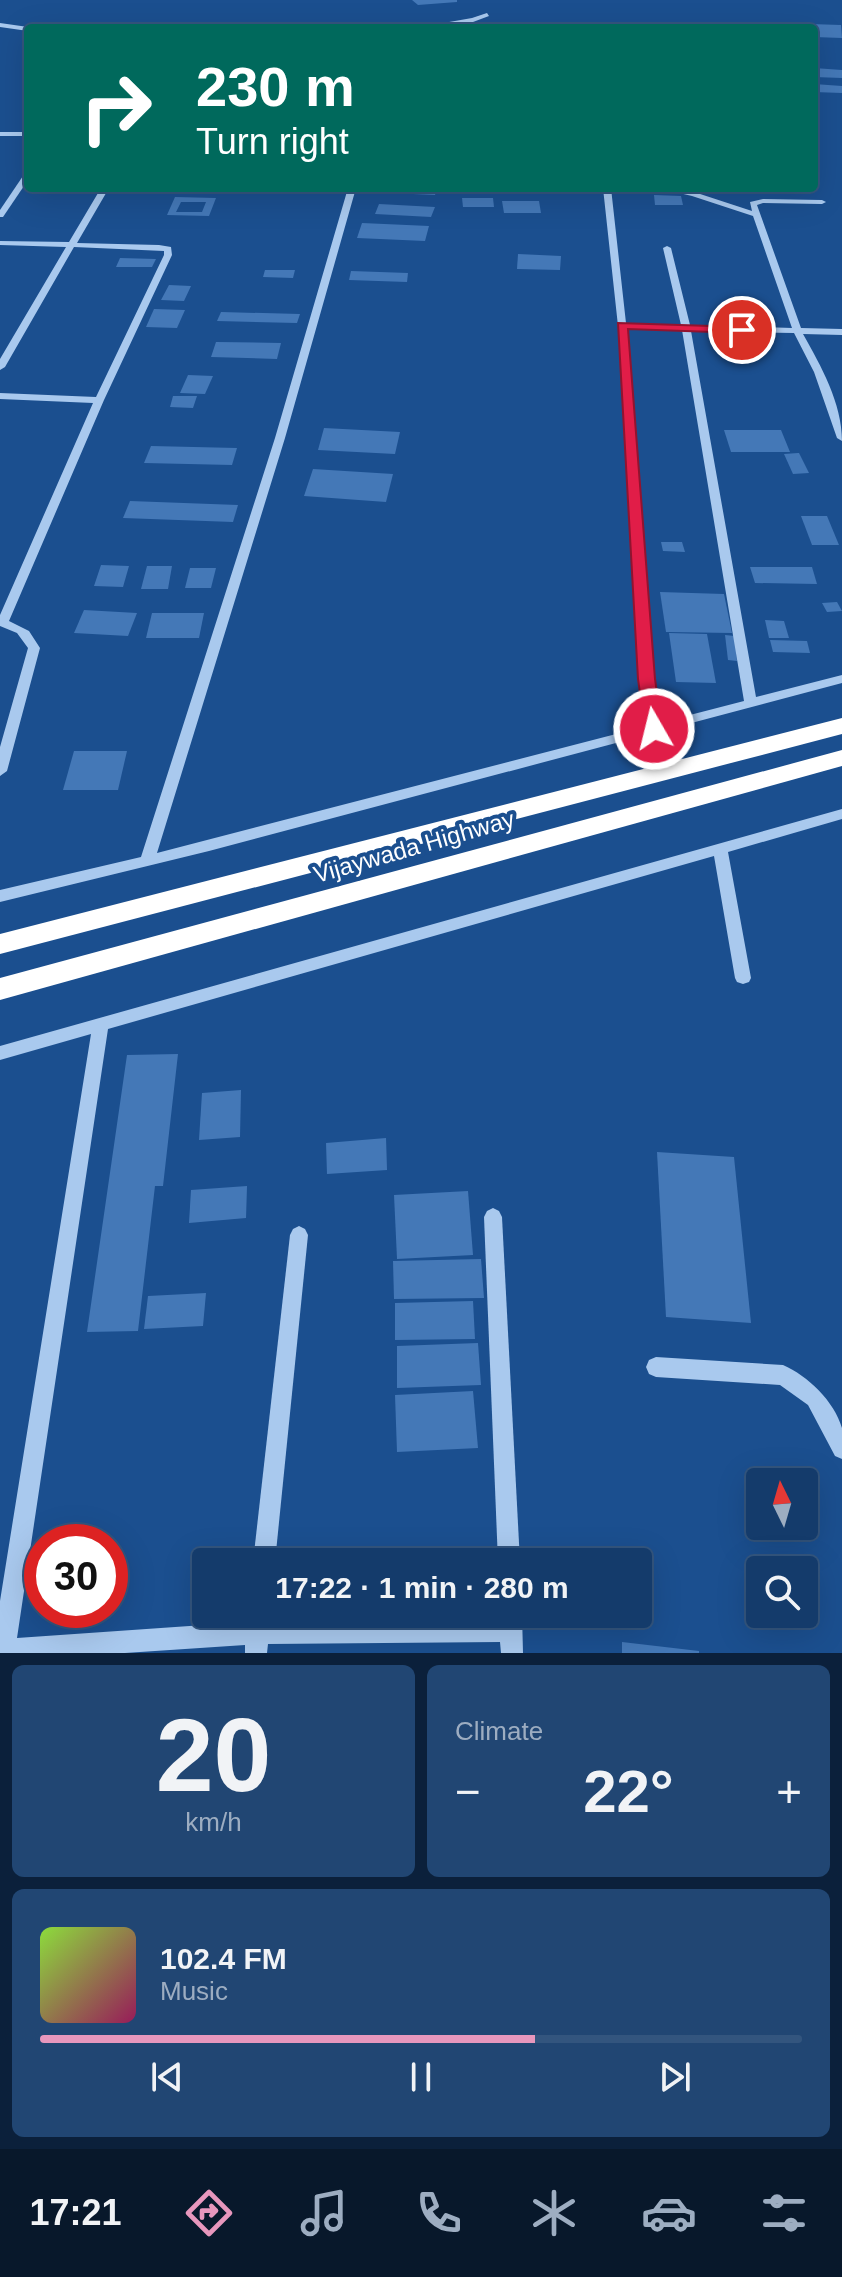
<!DOCTYPE html>
<meta charset="utf-8">
<style>
body{margin:0;font-family:Arial,sans-serif;background:#214673;color:#f1f3f6;height:100vh;display:flex;flex-direction:column;font-size:30px;white-space:nowrap}
*{box-sizing:border-box;margin:0}
p{font-size:26px;color:#9dadc1}
.icon{flex:none;width:44px;height:44px;fill:none;stroke:currentColor;stroke-width:2;stroke-linecap:round;stroke-linejoin:round}
.map{position:relative;height:1653px;overflow:hidden}
.drawer{display:flex;flex-direction:column;gap:12px;padding:12px;background:#0b203b;flex:1}
.drawer>*{flex:none}
.guide{position:absolute;left:24px;top:24px;width:794px;height:168px;border-radius:8px;box-shadow:0 8px 32px #0002,0 0 0 2px #33557e;background:#00695c;color:#fff;overflow:hidden}
.needle{width:52px;rotate:355deg}
.tools{position:absolute;left:746px;top:1468px;display:grid;gap:16px}
.tools a{display:grid;place-items:center;width:72px;height:72px;border-radius:8px;background:#143b6b;box-shadow:0 8px 32px #0002,0 0 0 2px #33557e;font-size:40px}
.speed{position:absolute;left:24px;top:1524px;display:flex;gap:16px;font-size:40px;font-weight:700;text-align:center}
.speed>*{display:grid;place-content:center;width:104px;height:104px;border-radius:50%;background:#143b6b;box-shadow:0 8px 32px #0002,0 0 0 2px #33557e;line-height:1}
.speed .limit{border:12px solid #d22;background:#fff;color:#111}
.pin{position:absolute;display:grid;place-items:center;width:68px;height:68px;color:#fff;margin:-34px;border:4px solid #fff;border-radius:50%;box-shadow:0 2px 8px #0007}
.me{position:absolute;width:88px;margin:-44px;rotate:352deg;stroke-linejoin:round;filter:drop-shadow(0 0 6px #0008)}
.turn{display:flex;align-items:center;gap:28px;height:168px;padding:0 40px;font-size:36px}
.turn .icon{width:104px;height:104px;stroke-width:2.5}
.turn b{display:block;font-size:56px;line-height:68px}
.big{font-size:60px;font-weight:700;line-height:1.1}
.drawer .widget{flex:1;display:flex;flex-direction:column;justify-content:center;gap:12px;min-width:0;padding:0 28px;border-radius:12px;background:#214673}
.drawer .dial{align-items:center;gap:0}
.dial b{font-size:104px;line-height:1}
.song{display:flex;align-items:center;gap:24px}
.cover{width:96px;height:96px;border-radius:12px;background:linear-gradient(135deg,hsl(90 70% 55%),hsl(330 70% 35%))}
.played{height:8px;border-radius:4px;background:linear-gradient(90deg,#e797bd 65%,#33557e 65%)}
.keys{display:flex;justify-content:space-around;direction:ltr}
.heat{display:flex;justify-content:space-between;align-items:center;font-size:44px;direction:ltr}
.drawer .tiles{flex:1;display:grid;gap:12px;grid-template-columns:1fr 1fr}
.widget:last-child{grid-column:span 2}
.trip{position:absolute;left:192px;top:1548px;width:460px;height:80px;border-radius:8px;background:#143b6b;box-shadow:0 8px 32px #0002,0 0 0 2px #33557e;font-weight:700;line-height:80px;text-align:center}
.menu{display:flex;height:128px;justify-content:space-around;align-items:center;background:#08182b;color:#9dadc1}
.menu .icon{width:56px;height:56px}
.menu .current{color:#e797bd}
.menu b{font-size:36px;color:#f1f3f6}
.map>svg:first-child{display:block}
.building{fill:#4478b7;fill-rule:evenodd}
.lines{fill:none;stroke-linecap:round;stroke-linejoin:round}
.minor{fill:#a9c9ee;fill-rule:evenodd}
.highway{fill:#fff;fill-rule:evenodd}
.route{fill:#e11d48;stroke:#92132f;stroke-width:2}
.labels{text-anchor:middle;stroke-width:8;stroke-linejoin:round;paint-order:stroke}
.street-label{font-size:24px;fill:#fff;stroke:#1b4f8f}
</style>
<div class="map">
<svg width="842" height="1653" viewBox="0 0 842 1653">
<rect width="100%" height="100%" fill="#1b4f8f"/>
<g class="building">
<path d="M412,0h45v2l-39,3z"/>
<path d="M810,24l31,1 1,13 -28,-1v-9h-3z"/>
<path d="M814,68l28,2v8l-28,-1z"/>
<path d="M814,84l28,2v7l-28,-1z"/>
<path d="M371,188h32l34,1 -2,6 -66,-3z"/>
<path d="M654,195l27,1 2,9h-28z"/>
<path d="M175,197l41,1 -7,18 -42,-1zM181,202h25l-4,10h-26z"/>
<path d="M462,198h31l1,9h-31z"/>
<path d="M502,201h37l2,12h-37z"/>
<path d="M379,204l56,3 -4,10 -56,-3z"/>
<path d="M362,223l67,3 -4,15 -68,-3z"/>
<path d="M518,254l43,2 -1,14 -43,-1z"/>
<path d="M120,258l36,1 -4,8h-36z"/>
<path d="M265,270h30l-2,8 -30,-1z"/>
<path d="M351,271l57,2 -1,9 -58,-2z"/>
<path d="M169,285l22,1 -7,15 -23,-1z"/>
<path d="M154,309l31,1 -8,18 -31,-1z"/>
<path d="M221,312l79,2 -3,9 -80,-2z"/>
<path d="M216,342l65,1 -4,16 -66,-2z"/>
<path d="M188,375l25,1 -8,18 -25,-1z"/>
<path d="M173,396h24l-4,12 -23,-1z"/>
<path d="M324,428l76,4 -5,22 -77,-4z"/>
<path d="M724,430h57l9,22h-59z"/>
<path d="M151,446l86,2 -5,17 -88,-2z"/>
<path d="M798,453h1l10,20 -16,1 -9,-20z"/>
<path d="M313,469l80,5 -7,28 -82,-6z"/>
<path d="M130,501l108,4 -5,17 -110,-4z"/>
<path d="M801,516h26l12,29h-27z"/>
<path d="M661,542h21l3,10 -22,-1z"/>
<path d="M101,565l28,1 -6,21 -29,-1z"/>
<path d="M147,566h25l-4,23h-27z"/>
<path d="M750,567h62l5,17 -62,-1z"/>
<path d="M190,568h26l-5,20h-26z"/>
<path d="M660,592l64,2 8,39 -66,-1z"/>
<path d="M837,602l5,9 -15,1 -5,-9z"/>
<path d="M84,610l53,3 -9,23 -54,-3z"/>
<path d="M152,613h52l-5,25h-53z"/>
<path d="M765,620l19,1 5,17h-20z"/>
<path d="M669,633l38,1 9,49 -40,-1z"/>
<path d="M725,635l10,1 2,25 -9,-1z"/>
<path d="M770,640l37,1 3,12 -37,-1z"/>
<path d="M74,751h53l-9,39h-55z"/>
<path d="M178,1054l-15,132h-8l-17,145 -51,1 40,-277z"/>
<path d="M241,1090l-1,47 -41,3 3,-47z"/>
<path d="M386,1138l1,32 -60,4 -1,-31z"/>
<path d="M657,1152l77,5 17,166 -85,-6z"/>
<path d="M247,1186l-1,32 -57,5 2,-33z"/>
<path d="M468,1191l5,64 -76,4 -3,-64z"/>
<path d="M481,1259l3,39 -90,1 -1,-38z"/>
<path d="M206,1293l-3,33 -59,3 4,-33z"/>
<path d="M473,1301l2,38 -80,1v-37z"/>
<path d="M478,1343l3,42 -84,3v-42z"/>
<path d="M473,1391l5,57 -81,4 -2,-57z"/>
<path d="M622,1642l77,9v2h-77z"/>
</g>
<g class="lines">
<g class="minor">
<path d="M487,13l2,3 -16,6 -58,6 57,-10z"/>
<path d="M0,23l28,4 2,1 -2,3 -28,-4z"/>
<rect x="0" y="132" width="28" height="4"/>
<path d="M25,173h3v7l-25,37h-3v-7z"/>
<path d="M101,188h8l-32,55 82,2 12,2 1,8 -68,145 -95,221 20,10 11,17 -33,123 -7,5v-29l28,-99 -11,-15 -17,-7v-11l93,-212 -93,-4v-6l96,4 68,-142v-4l-90,-4 -69,120 -5,3v-11l66,-112 -66,-2v-4l69,1z"/>
<path d="M348,188h8l-71,250 -128,415 490,-127 -7,-47 -22,-353 -15,-138h8l15,135 55,2 -18,-77 4,-2 4,2 19,77 102,3 -39,-112 -61,-20 -34,-8 36,4 58,19 -2,-9 13,-3 59,1 4,2 -4,2 -59,-1 -6,2 44,123 41,1v6l-39,-1c18,32 39,69 39,107l-5,-3 -23,-66 -20,-39 -103,-2 65,366 86,-22v8l-633,168 -209,51v-12l141,-33 134,-419zM627,329l55,1 62,371 -85,22 -7,-44z"/>
<path d="M842,809v10l-114,33 23,126 -2,4 -6,2 -6,-2 -2,-4 -21,-122 -606,173 -91,609 230,-16 1,-8h22v8l230,-2v-6h22l1,39h-22l-1,-11 -232,2 -1,9h-22v-8l-120,8h-125v-52l91,-567 -91,26v-14z"/>
<path d="M493,1208l6,3 3,6 18,345h-22l-14,-345 3,-6z"/>
<path d="M299,1226l6,3 3,6 -33,327h-22l37,-327 3,-6z"/>
<path d="M656,1357l127,8c25,11 51,36 59,63 0,9 0,22 0,31l-7,-3 -27,-51 -28,-20 -124,-8 -7,-3 -3,-7 3,-7z"/>
</g>
<g class="highway">
<path d="M842,718v16l-842,220v-20z"/>
<path d="M842,750v16l-842,234v-22z"/>
</g>
</g>
<path class="route" d="M618,323l124,4 6,3 -6,3 -114,-4 27,350 7,50 -8,6 -9,-6 -7,-50z"/>
<g class="labels">
<g class="street-label">
<text transform="translate(414 847) rotate(-16)" y="8">Vijaywada Highway</text>
</g>
</g>
</svg>
<div class="tools">
<a><svg class="needle" viewBox="-14 -14 28 28"><path d="M0-13l5 13h-10z" fill="#e53935"/><path d="M0 13l5-13h-10z" fill="#9dadc1"/></svg></a>
<a><svg class="icon" aria-label="search" viewBox="0 0 24 24"><circle cx="10" cy="10" r="6"/><path d="M15 15l6 6"/></svg></a>
</div>
<div class="speed"><div class="limit">30</div></div>
<div class="pin" style="left:742px;top:330px;background:#d93025"><svg class="icon" aria-label="arrive" viewBox="0 0 24 24"><path d="M6 21V4h12l-3 4 3 4H6"/></svg></div>
<svg class="me" style="left:654px;top:729px" viewBox="-20 -20 40 40"><circle r="17" fill="#e11d48" stroke="#fff" stroke-width="3"/><path d="M0-11L8 9 0 5-8 9z" fill="#fff"/></svg>
<div class="trip">17:22 · 1 min · 280 m</div>
<div class="guide">
<div class="turn"><svg class="icon" aria-label="right" viewBox="0 0 24 24"><path d="M7 20v-9h11M14 6l5 5-5 5"/></svg><div><b>230 m</b>Turn right</div></div>
</div>
</div>
<section class="drawer">
<div class="tiles">
<div class="widget dial"><b>20</b><p>km/h</p></div>
<div class="widget"><p>Climate</p>
<div class="heat"><a>−</a><b class="big">22°</b><a>+</a></div>
</div>
<div class="widget">
<div class="song"><i class="cover"></i><div><b>102.4 FM</b><p>Music</p></div></div>
<div class="played"></div>
<div class="keys"><svg class="icon" aria-label="previous" viewBox="0 0 24 24"><path d="M18 5L8 12l10 7zM5 5v14"/></svg><svg class="icon" aria-label="pause" viewBox="0 0 24 24"><path d="M8 5v14M16 5v14"/></svg><svg class="icon" aria-label="next" viewBox="0 0 24 24"><path d="M6 5l10 7-10 7zM19 5v14"/></svg></div>
</div>
</div>
</section>
<nav class="menu">
<b>17:21</b>
<svg class="icon current" aria-label="directions" viewBox="0 0 24 24"><path d="M12 3l9 9-9 9-9-9zM9 14v-3h6M13 9l2 2-2 2"/></svg>
<svg class="icon" aria-label="music" viewBox="0 0 24 24"><path d="M9 18V5l10-2v13"/><circle cx="6" cy="18" r="3"/><circle cx="16" cy="16" r="3"/></svg>
<svg class="icon" aria-label="phone" viewBox="0 0 24 24"><path d="M5 4h4l2 5-3 2q2 4 5 5l2-3 5 2v4C11 20 4 13 5 4z"/></svg>
<svg class="icon" aria-label="climate" viewBox="0 0 24 24"><path d="M12 3v18M4 7l16 10M4 17L20 7"/></svg>
<svg class="icon" aria-label="car" viewBox="0 0 24 24"><path d="M5 17H2v-5l4-1 3-4h7l3 4 3 1v5h-3M9 17h6M6 11h13"/><circle cx="7" cy="17" r="2"/><circle cx="17" cy="17" r="2"/></svg>
<svg class="icon" aria-label="filters" viewBox="0 0 24 24"><path d="M4 7h16M4 17h16"/><circle cx="9" cy="7" r="2"/><circle cx="15" cy="17" r="2"/></svg>
</nav>
